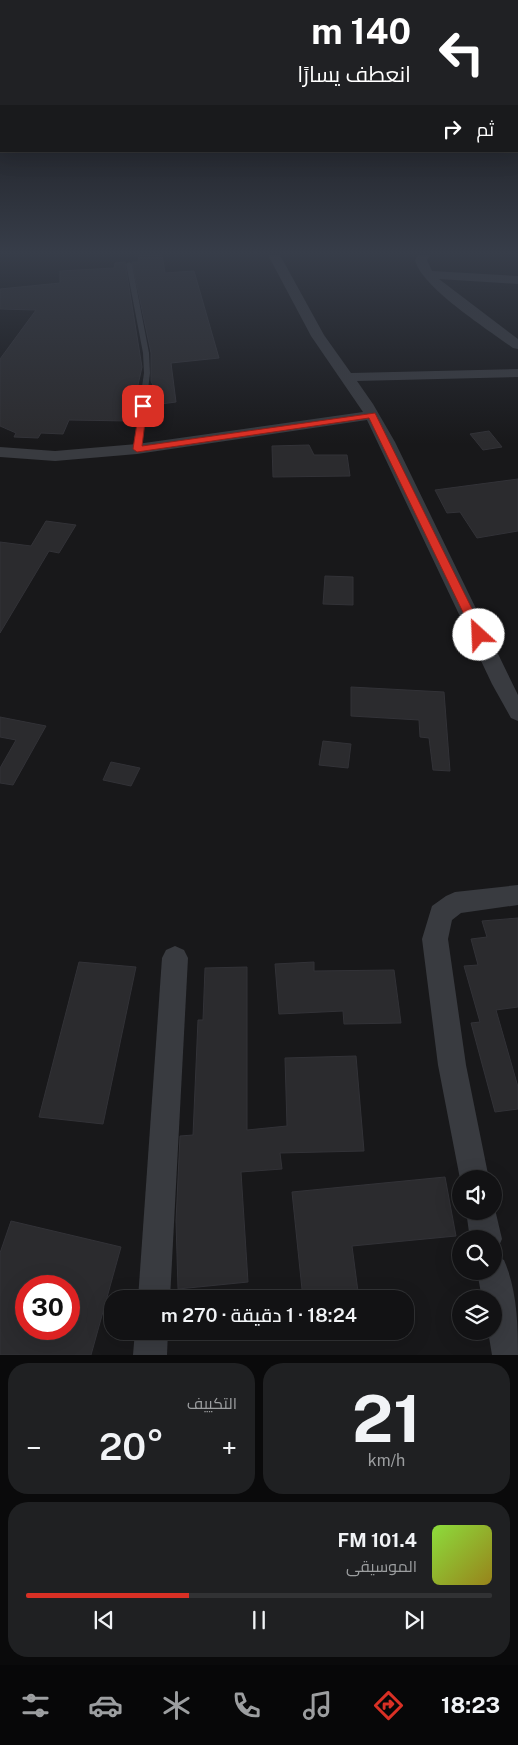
<!DOCTYPE html>
<html lang="ar">
<meta charset="utf-8">
<style>
body{margin:0;font-family:"Public Sans",Cairo,sans-serif;background:#1f2022;color:#f1f3f6;direction:rtl;height:100vh;display:flex;flex-direction:column;font-size:19px;white-space:nowrap}
*{box-sizing:border-box;margin:0}
p{font-size:16px;color:#9c9ea0}
.icon{flex:none;width:28px;height:28px;fill:none;stroke:currentColor;stroke-width:2;stroke-linecap:round;stroke-linejoin:round}
.map{position:relative;height:1355px;overflow:hidden;direction:ltr}
.details{display:flex;flex-direction:column;gap:8px;padding:8px;background:#0a0a0b;flex:1}
.details>*{flex:none}
.guide{position:absolute;left:0px;top:0px;width:519px;height:152px;box-shadow:0 5px 20px #0002,0 0 0 1px #313234;direction:rtl;background:#202124;color:#fff;overflow:hidden}
.fabs{position:absolute;left:452px;top:1170px;display:grid;gap:10px}
.fabs a{display:grid;place-items:center;width:50px;height:50px;border-radius:50%;background:#121214;box-shadow:0 5px 20px #0002,0 0 0 1px #313234;font-size:25px}
.speed{position:absolute;left:15px;top:1275px;display:flex;gap:10px;font-size:25px;font-weight:700;text-align:center}
.speed>*{display:grid;place-content:center;width:65px;height:65px;border-radius:50%;background:#121214;box-shadow:0 5px 20px #0002,0 0 0 1px #313234;line-height:1}
.speed .limit{border:8px solid #d22;background:#fff;color:#111}
.pin{position:absolute;display:grid;place-items:center;width:42px;height:42px;color:#fff;margin:-21px;border-radius:10px;box-shadow:0 2px 8px #0006}
.me{position:absolute;width:55px;margin:-28px;rotate:335deg;stroke-linejoin:round;filter:drop-shadow(0 0 4px #0008)}
.turn{display:flex;align-items:center;gap:18px;height:105px;padding:0 25px;font-size:22px}
.turn .icon{width:65px;height:65px;stroke-width:2.5}
.turn b{display:block;font-size:35px;line-height:42px}
.then{display:flex;align-items:center;height:48px;padding:0 25px;background:#0003;gap:10px;font-size:19px}
.big{font-size:38px;font-weight:600;line-height:1.1}
.details .card{flex:1;display:flex;flex-direction:column;justify-content:center;gap:8px;min-width:0;padding:0 18px;border-radius:20px;background:#1f2022}
.details .dial{align-items:center;gap:0}
.dial b{font-size:65px;line-height:1}
.song{display:flex;align-items:center;gap:15px}
.cover{width:60px;height:60px;border-radius:8px;background:linear-gradient(135deg,hsl(90 70% 55%),hsl(50 70% 35%))}
.played{height:5px;border-radius:2px;background:linear-gradient(90deg,#d93025 35%,#313234 35%)}
.keys{display:flex;justify-content:space-around;direction:ltr}
.heat{display:flex;justify-content:space-between;align-items:center;font-size:28px;direction:ltr}
.details .tiles{flex:1;display:grid;gap:8px;grid-template-columns:1fr 1fr}
.card:last-child{grid-column:span 2}
.trip{position:absolute;left:104px;top:1290px;width:310px;height:50px;border-radius:20px;background:#121214;box-shadow:0 5px 20px #0002,0 0 0 1px #313234;font-weight:600;line-height:50px;text-align:center;direction:rtl}
.tab-bar{display:flex;height:80px;justify-content:space-around;align-items:center;background:#070708;color:#9c9ea0}
.tab-bar .icon{width:35px;height:35px}
.tab-bar .active{color:#d93025}
.tab-bar b{font-size:22px;color:#f1f3f6}
.map>svg:first-child{display:block}
.building{fill:#2b2b2e;stroke:#323237;fill-rule:evenodd}
.lines{fill:none;stroke-linecap:round;stroke-linejoin:round}
.service{fill:#393b40;fill-rule:evenodd}
.minor{fill:#393b40;fill-rule:evenodd}
.route{fill:#d93025;stroke:#8d1f18}
</style>
<div class="map">
<svg width="518" height="1355" viewBox="0 0 518 1355">
<rect width="100%" height="100%" fill="#18181a"/>
<g class="building">
<path d="M138,255h24l3,18 29,-2 25,87 -48,5 5,39 -15,2 -10,-23v-28l-19,-91h7z"/>
<path d="M125,262l17,105 -12,54 -61,-1 -6,14 -22,-1 -3,5 -24,-1 2,-4 -16,-7v-67l36,-49 -36,-1v-20l60,-6v-12l54,-3 1,-5z"/>
<path d="M489,431l13,16 -19,3 -13,-16z"/>
<path d="M309,445l5,10h33l3,21 -77,1 -1,-31z"/>
<path d="M518,479v52l-41,7 -17,-26 -13,1 -12,-23z"/>
<path d="M46,521l30,4 -17,28 -10,-2 -49,82v-91l31,4z"/>
<path d="M325,576l28,1v28l-30,-1z"/>
<path d="M351,687l93,5 6,79 -17,-1 -4,-32 -9,-1 -1,-17 -68,-4z"/>
<path d="M0,717l46,9 -33,59 -13,-2v-15l16,-28 -16,-3z"/>
<path d="M323,741l28,3 -3,24 -29,-3z"/>
<path d="M111,762l29,6 -9,18 -28,-6z"/>
<path d="M518,918v89l-22,3 22,77v22l-23,3 -24,-89 9,-1 -16,-56 14,-1 -7,-26 16,-2 -5,-16z"/>
<path d="M79,962l57,5 -33,157 -64,-7z"/>
<path d="M314,962v9l80,-1 7,53 -57,1 -1,-13 -64,3 -4,-50z"/>
<path d="M247,967v163l40,-4 -2,-68 71,-2 8,95 -84,2 2,16 -41,3 7,110 -70,7 -2,-68 4,-85 13,-1 5,-115h5l2,-52z"/>
<path d="M445,1177l11,59 -104,10 7,53h-56l-11,-107z"/>
<path d="M11,1221l110,26 -30,108h-91v-102zM26,1286h43v43h-43z"/>
</g>
<g class="lines">
<path class="service" d="M129,262l3,2 17,89 1,20 -9,76 -4,2 -4,-2 11,-76 -1,-20 -17,-89z"/>
<g class="minor">
<path d="M268,255h12l44,80 27,38 167,-4v8l-161,4 16,23 22,38 123,253v26l-7,-3 -19,-34 -125,-264 -230,34 -82,7 -55,-4v-10l55,4 82,-7 226,-32 -52,-76z"/>
<path d="M418,255h12l-3,5 5,11 86,5v8l-79,-5 79,60v10l-5,-1c-24,-18 -91,-60 -98,-88z"/>
<path d="M518,885v20l-57,8 -9,7 -4,19 18,126 23,114h-28v5l-23,-119 -16,-126 10,-33 14,-10 9,-4z"/>
<path d="M175,946l9,4 4,8 -18,341h-32l24,-341 4,-8z"/>
<path d="M494,1205l8,34 -5,11 -3,1v-12h-24l-4,-28h28z"/>
<path d="M494,1255l10,5c13,30 14,63 14,95h-26l-4,-24h6v-32h-12l-5,-28h17z"/>
<path d="M135,1331h33l-1,24h-34z"/>
</g>
</g>
<linearGradient id="sky" x2="0" y2="1"><stop stop-color="#0d0d0e"/><stop offset="0.57" stop-color="#373d49"/><stop offset="1" stop-color="#373d49" stop-opacity="0"/></linearGradient>
<rect width="518" height="444" fill="url(#sky)"/>
<path class="route" d="M140,404l7,2 -5,40 233,-33 110,222 -2,2h-8l-1,-2 -105,-217 -232,34 -4,-3z"/>
</svg>
<div class="fabs">
<a><svg class="icon" aria-label="sound" viewBox="0 0 24 24"><path d="M4 9h4l5-4v14l-5-4H4zM17 9q2 3 0 6"/></svg></a>
<a><svg class="icon" aria-label="search" viewBox="0 0 24 24"><circle cx="10" cy="10" r="6"/><path d="M15 15l6 6"/></svg></a>
<a><svg class="icon" aria-label="layers" viewBox="0 0 24 24"><path d="M12 4l9 5-9 5-9-5zM3 14l9 5 9-5"/></svg></a>
</div>
<div class="speed"><div class="limit">30</div></div>
<div class="pin" style="left:143px;top:406px;background:#d93025"><svg class="icon" aria-label="arrive" viewBox="0 0 24 24"><path d="M6 21V4h12l-3 4 3 4H6"/></svg></div>
<svg class="me" style="left:479px;top:635px" viewBox="-20 -20 40 40"><circle r="19" fill="#fff"/><path d="M0-13L10 11 0 6-10 11z" fill="#d93025"/></svg>
<div class="trip">18:24 · 1 دقيقة · 270 m</div>
<div class="guide">
<div class="turn"><svg class="icon" aria-label="left" viewBox="0 0 24 24"><path d="M17 20v-9H6M10 6l-5 5 5 5"/></svg><div><b>140 m</b>انعطف يسارًا</div></div>
<div class="then">ثم<svg class="icon" aria-label="right" viewBox="0 0 24 24"><path d="M7 20v-9h11M14 6l5 5-5 5"/></svg></div>
</div>
</div>
<section class="details">
<div class="tiles">
<div class="card dial"><b>21</b><p>km/h</p></div>
<div class="card"><p>التكييف</p>
<div class="heat"><a>−</a><b class="big">20°</b><a>+</a></div>
</div>
<div class="card">
<div class="song"><i class="cover"></i><div><b>101.4 FM</b><p>الموسيقى</p></div></div>
<div class="played"></div>
<div class="keys"><svg class="icon" aria-label="previous" viewBox="0 0 24 24"><path d="M18 5L8 12l10 7zM5 5v14"/></svg><svg class="icon" aria-label="pause" viewBox="0 0 24 24"><path d="M8 5v14M16 5v14"/></svg><svg class="icon" aria-label="next" viewBox="0 0 24 24"><path d="M6 5l10 7-10 7zM19 5v14"/></svg></div>
</div>
</div>
</section>
<nav class="tab-bar">
<b>18:23</b>
<svg class="icon active" aria-label="directions" viewBox="0 0 24 24"><path d="M12 3l9 9-9 9-9-9zM9 14v-3h6M13 9l2 2-2 2"/></svg>
<svg class="icon" aria-label="music" viewBox="0 0 24 24"><path d="M9 18V5l10-2v13"/><circle cx="6" cy="18" r="3"/><circle cx="16" cy="16" r="3"/></svg>
<svg class="icon" aria-label="phone" viewBox="0 0 24 24"><path d="M5 4h4l2 5-3 2q2 4 5 5l2-3 5 2v4C11 20 4 13 5 4z"/></svg>
<svg class="icon" aria-label="climate" viewBox="0 0 24 24"><path d="M12 3v18M4 7l16 10M4 17L20 7"/></svg>
<svg class="icon" aria-label="car" viewBox="0 0 24 24"><path d="M5 17H2v-5l4-1 3-4h7l3 4 3 1v5h-3M9 17h6M6 11h13"/><circle cx="7" cy="17" r="2"/><circle cx="17" cy="17" r="2"/></svg>
<svg class="icon" aria-label="filters" viewBox="0 0 24 24"><path d="M4 7h16M4 17h16"/><circle cx="9" cy="7" r="2"/><circle cx="15" cy="17" r="2"/></svg>
</nav>
